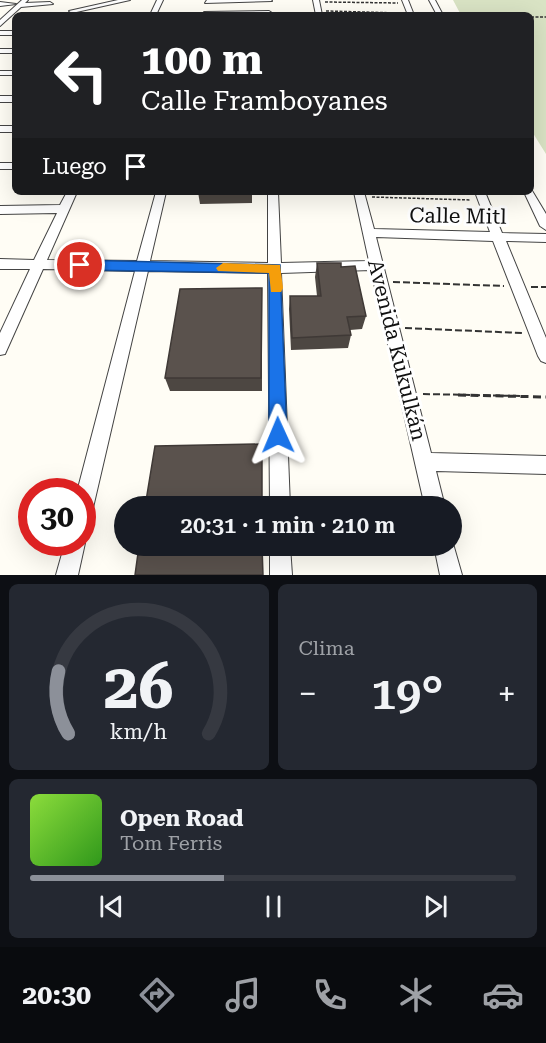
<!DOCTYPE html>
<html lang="es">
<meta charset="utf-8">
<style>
body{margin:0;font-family:"Roboto Serif",serif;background:#242831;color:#f1f3f6;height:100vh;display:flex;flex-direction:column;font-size:22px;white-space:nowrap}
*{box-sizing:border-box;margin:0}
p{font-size:20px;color:#9ea1a6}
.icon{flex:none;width:33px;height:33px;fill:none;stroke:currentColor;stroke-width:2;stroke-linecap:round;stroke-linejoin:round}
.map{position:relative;height:575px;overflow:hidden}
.side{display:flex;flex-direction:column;gap:9px;padding:9px;background:#0d0f14;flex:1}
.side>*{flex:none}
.banner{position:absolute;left:12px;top:12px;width:522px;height:183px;border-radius:9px;box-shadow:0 6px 24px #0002;background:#202124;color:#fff;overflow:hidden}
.speed{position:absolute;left:18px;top:478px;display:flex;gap:12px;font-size:30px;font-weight:700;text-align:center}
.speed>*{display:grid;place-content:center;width:78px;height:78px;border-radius:50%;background:#171b24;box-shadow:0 6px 24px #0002;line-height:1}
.speed .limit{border:9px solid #d22;background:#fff;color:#111}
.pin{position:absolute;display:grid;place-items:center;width:51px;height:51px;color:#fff;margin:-26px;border:3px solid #fff;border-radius:50%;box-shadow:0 2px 6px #0007}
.me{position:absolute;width:66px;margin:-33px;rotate:359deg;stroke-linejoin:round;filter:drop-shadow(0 0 4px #0008)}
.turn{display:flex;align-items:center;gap:21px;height:126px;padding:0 30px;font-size:27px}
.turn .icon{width:78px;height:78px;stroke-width:2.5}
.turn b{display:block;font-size:42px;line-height:51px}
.then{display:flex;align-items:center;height:57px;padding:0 30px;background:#0003;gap:12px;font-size:22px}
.big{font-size:45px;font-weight:600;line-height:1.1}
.side .card{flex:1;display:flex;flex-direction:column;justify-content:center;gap:9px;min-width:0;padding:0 21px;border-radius:9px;background:#242831}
.side .dial{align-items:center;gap:0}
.dial svg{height:156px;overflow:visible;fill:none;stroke:#363941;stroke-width:7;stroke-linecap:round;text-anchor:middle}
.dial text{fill:#f1f3f6;stroke:none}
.song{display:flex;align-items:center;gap:18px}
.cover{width:72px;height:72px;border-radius:9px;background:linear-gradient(135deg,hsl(90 70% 55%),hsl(110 70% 35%))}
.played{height:6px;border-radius:3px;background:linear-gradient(90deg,#8c9099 40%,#363941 40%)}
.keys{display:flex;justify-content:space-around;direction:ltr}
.heat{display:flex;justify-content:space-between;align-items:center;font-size:33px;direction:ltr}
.side .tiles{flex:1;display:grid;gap:9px;grid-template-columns:1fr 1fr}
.card:last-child{grid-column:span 2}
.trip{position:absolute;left:114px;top:496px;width:348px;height:60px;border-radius:30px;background:#171b24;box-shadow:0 6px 24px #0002;font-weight:600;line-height:60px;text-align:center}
.menu{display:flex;height:96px;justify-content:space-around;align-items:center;background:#090b0e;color:#9ea1a6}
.menu .icon{width:42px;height:42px}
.menu .selected{color:#8c9099}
.menu b{font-size:27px;color:#f1f3f6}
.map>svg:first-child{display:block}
.cemetery{fill:#d9e3c4}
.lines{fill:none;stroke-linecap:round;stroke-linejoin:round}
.minor-casing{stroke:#444;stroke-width:2}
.path-far2{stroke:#333;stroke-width:1.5;stroke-dasharray:3 1.5;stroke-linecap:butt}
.path-far1{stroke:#333;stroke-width:2;stroke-dasharray:7 3;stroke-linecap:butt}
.path{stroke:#333;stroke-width:3;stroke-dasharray:8 4.5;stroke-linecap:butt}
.minor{fill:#fff;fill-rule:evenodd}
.wall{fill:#4d4742}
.building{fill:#5a524d;stroke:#3f3936;stroke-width:1.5}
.route{fill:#1a73e8;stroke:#114b97;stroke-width:1.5}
.slow{fill:#f59e0b}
.labels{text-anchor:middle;stroke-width:6;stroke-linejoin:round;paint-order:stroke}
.street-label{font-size:21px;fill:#111;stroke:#fff}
</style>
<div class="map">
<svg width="546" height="575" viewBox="0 0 546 575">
<rect width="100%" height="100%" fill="#fffdf5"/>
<path class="cemetery" d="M453,0h93v154l-15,-24v-115h-70z"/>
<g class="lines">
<defs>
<g id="minor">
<path d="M22,0h6l-3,3 25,-1 3,2 -32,3 -21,19v-6z"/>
<path d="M118,0h12l-58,13 -3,-2z"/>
<path d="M157,0h6l-7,15h-6z"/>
<path d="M207,0h64l1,1 -67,2z"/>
<path d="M313,0h6l3,15h-6z"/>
<path d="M402,0h6l6,15h-6z"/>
<path d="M429,0h6l8,15h-6z"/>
<path d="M0,2l16,2 -16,2z"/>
<path d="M204,12l65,-1 3,2 -3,2h-67z"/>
<rect x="0" y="31" width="15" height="4"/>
<rect x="0" y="49" width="15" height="4"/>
<rect x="0" y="71" width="15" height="4"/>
<rect x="0" y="96" width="15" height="6"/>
<rect x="0" y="126" width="15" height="6"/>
<rect x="0" y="163" width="15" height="6"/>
<path d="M531,189l15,25v16l-6,-4 -16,-34h7z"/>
<path d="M67,192h10l-30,68 90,1 19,-69h10l-16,69 118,2v-71h10l3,71 88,-2 -15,-69h10l10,37 116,3 -15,-40h10l17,41 44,1v8l-40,-1 40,97v25l-5,-2 -3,-5 -45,-115 -117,-4 55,216 115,3v18l-110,-3 9,36h-20l-54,-237 -90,3 9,234h-20l-2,-234 -120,-2 -56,241 -3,7 -7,3v-30h-5l58,-221 -92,-2 -38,85 -5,1v-22l30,-64h-30v-10l34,1 23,-47 -57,1v-8l60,-1z"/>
<path d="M82,537l3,6 -7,32h-22l9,-32h17z"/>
<path d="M452,540l10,35h-22l-6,-29h18z"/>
<path d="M270,546h20l2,29h-22z"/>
</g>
</defs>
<use href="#minor" class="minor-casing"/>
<g class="path-far2">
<path d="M325,2l73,1"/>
<path d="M326,11l75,2"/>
<path d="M531,17h15"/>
<path d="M372,197l99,3"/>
</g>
<g class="path-far1">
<path d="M393,282l111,4"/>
<path d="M531,287h15"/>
<path d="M405,328l117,5"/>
<path d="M423,394l97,2"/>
</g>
<path class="path" d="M458,395l88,2"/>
<use href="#minor" class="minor"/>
</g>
<g class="wall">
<path d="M198,192h54v11l-52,1z"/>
<path d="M317,263l24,4 25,49 -4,13 -12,1 1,5 -3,13 -57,2 -2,-41 1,-13h27l-2,-19z"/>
<path d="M262,303v88h-92l-5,-13z"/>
</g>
<g class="building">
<path d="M198,192h53l-53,1z"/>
<path d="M317,263h24v4l14,-1 11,50 -19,1 4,18 -59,3 -2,-42h31z"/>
<path d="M262,288l-1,90h-96l15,-89z"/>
<path d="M262,444v63h-117l10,-61z"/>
<path d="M139,546h123l1,29h-128z"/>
</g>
<path class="route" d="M80,260l200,5 7,170 -3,6 -6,3 -6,-3 -3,-6v-162l-189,-3 -6,-5z"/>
<path class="slow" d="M223,263l57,2 3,23 -2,4h-10l-2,-19 -51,-2 -2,-3z"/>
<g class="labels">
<g class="street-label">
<text transform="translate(458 216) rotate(1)" y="7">Calle Mitl</text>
<text transform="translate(397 350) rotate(76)" y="7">Avenida Kukulkán</text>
</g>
</g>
</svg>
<div class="speed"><div class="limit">30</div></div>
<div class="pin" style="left:80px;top:265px;background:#d93025"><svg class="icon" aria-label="arrive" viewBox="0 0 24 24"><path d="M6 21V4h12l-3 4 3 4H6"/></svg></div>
<svg class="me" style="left:278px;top:435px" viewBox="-20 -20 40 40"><path d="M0-17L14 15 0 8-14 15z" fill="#1a73e8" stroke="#fff" stroke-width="4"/></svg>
<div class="trip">20:31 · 1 min · 210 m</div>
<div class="banner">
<div class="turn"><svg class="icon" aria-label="left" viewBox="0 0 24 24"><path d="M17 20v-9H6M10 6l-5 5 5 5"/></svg><div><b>100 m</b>Calle Framboyanes</div></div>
<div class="then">Luego<svg class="icon" aria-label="arrive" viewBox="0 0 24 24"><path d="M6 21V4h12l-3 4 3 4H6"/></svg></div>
</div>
</div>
<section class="side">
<div class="tiles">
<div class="card dial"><svg viewBox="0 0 100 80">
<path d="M14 69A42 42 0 1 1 86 69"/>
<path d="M14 69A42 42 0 0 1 9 37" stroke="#8c9099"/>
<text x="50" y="56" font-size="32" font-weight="700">26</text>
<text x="50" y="72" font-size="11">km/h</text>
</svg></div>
<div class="card"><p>Clima</p>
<div class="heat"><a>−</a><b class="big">19°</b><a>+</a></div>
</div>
<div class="card">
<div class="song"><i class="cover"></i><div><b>Open Road</b><p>Tom Ferris</p></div></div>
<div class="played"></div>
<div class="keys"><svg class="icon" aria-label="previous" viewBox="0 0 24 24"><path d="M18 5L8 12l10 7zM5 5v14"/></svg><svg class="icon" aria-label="pause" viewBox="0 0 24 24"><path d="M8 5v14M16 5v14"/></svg><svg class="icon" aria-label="next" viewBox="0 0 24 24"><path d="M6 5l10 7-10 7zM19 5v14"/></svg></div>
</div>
</div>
</section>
<nav class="menu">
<b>20:30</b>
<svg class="icon selected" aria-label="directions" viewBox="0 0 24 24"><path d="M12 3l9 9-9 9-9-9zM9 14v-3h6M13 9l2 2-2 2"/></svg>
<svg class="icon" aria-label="music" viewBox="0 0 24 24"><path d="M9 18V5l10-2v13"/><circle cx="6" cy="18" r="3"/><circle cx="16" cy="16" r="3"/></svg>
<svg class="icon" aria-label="phone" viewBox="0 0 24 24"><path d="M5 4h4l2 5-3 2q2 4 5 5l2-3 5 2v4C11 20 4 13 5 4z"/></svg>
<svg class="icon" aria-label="climate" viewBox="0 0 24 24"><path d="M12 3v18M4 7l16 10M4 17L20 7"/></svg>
<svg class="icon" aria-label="car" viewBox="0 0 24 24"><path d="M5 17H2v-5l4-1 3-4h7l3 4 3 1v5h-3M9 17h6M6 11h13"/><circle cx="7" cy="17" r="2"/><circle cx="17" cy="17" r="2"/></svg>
</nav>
